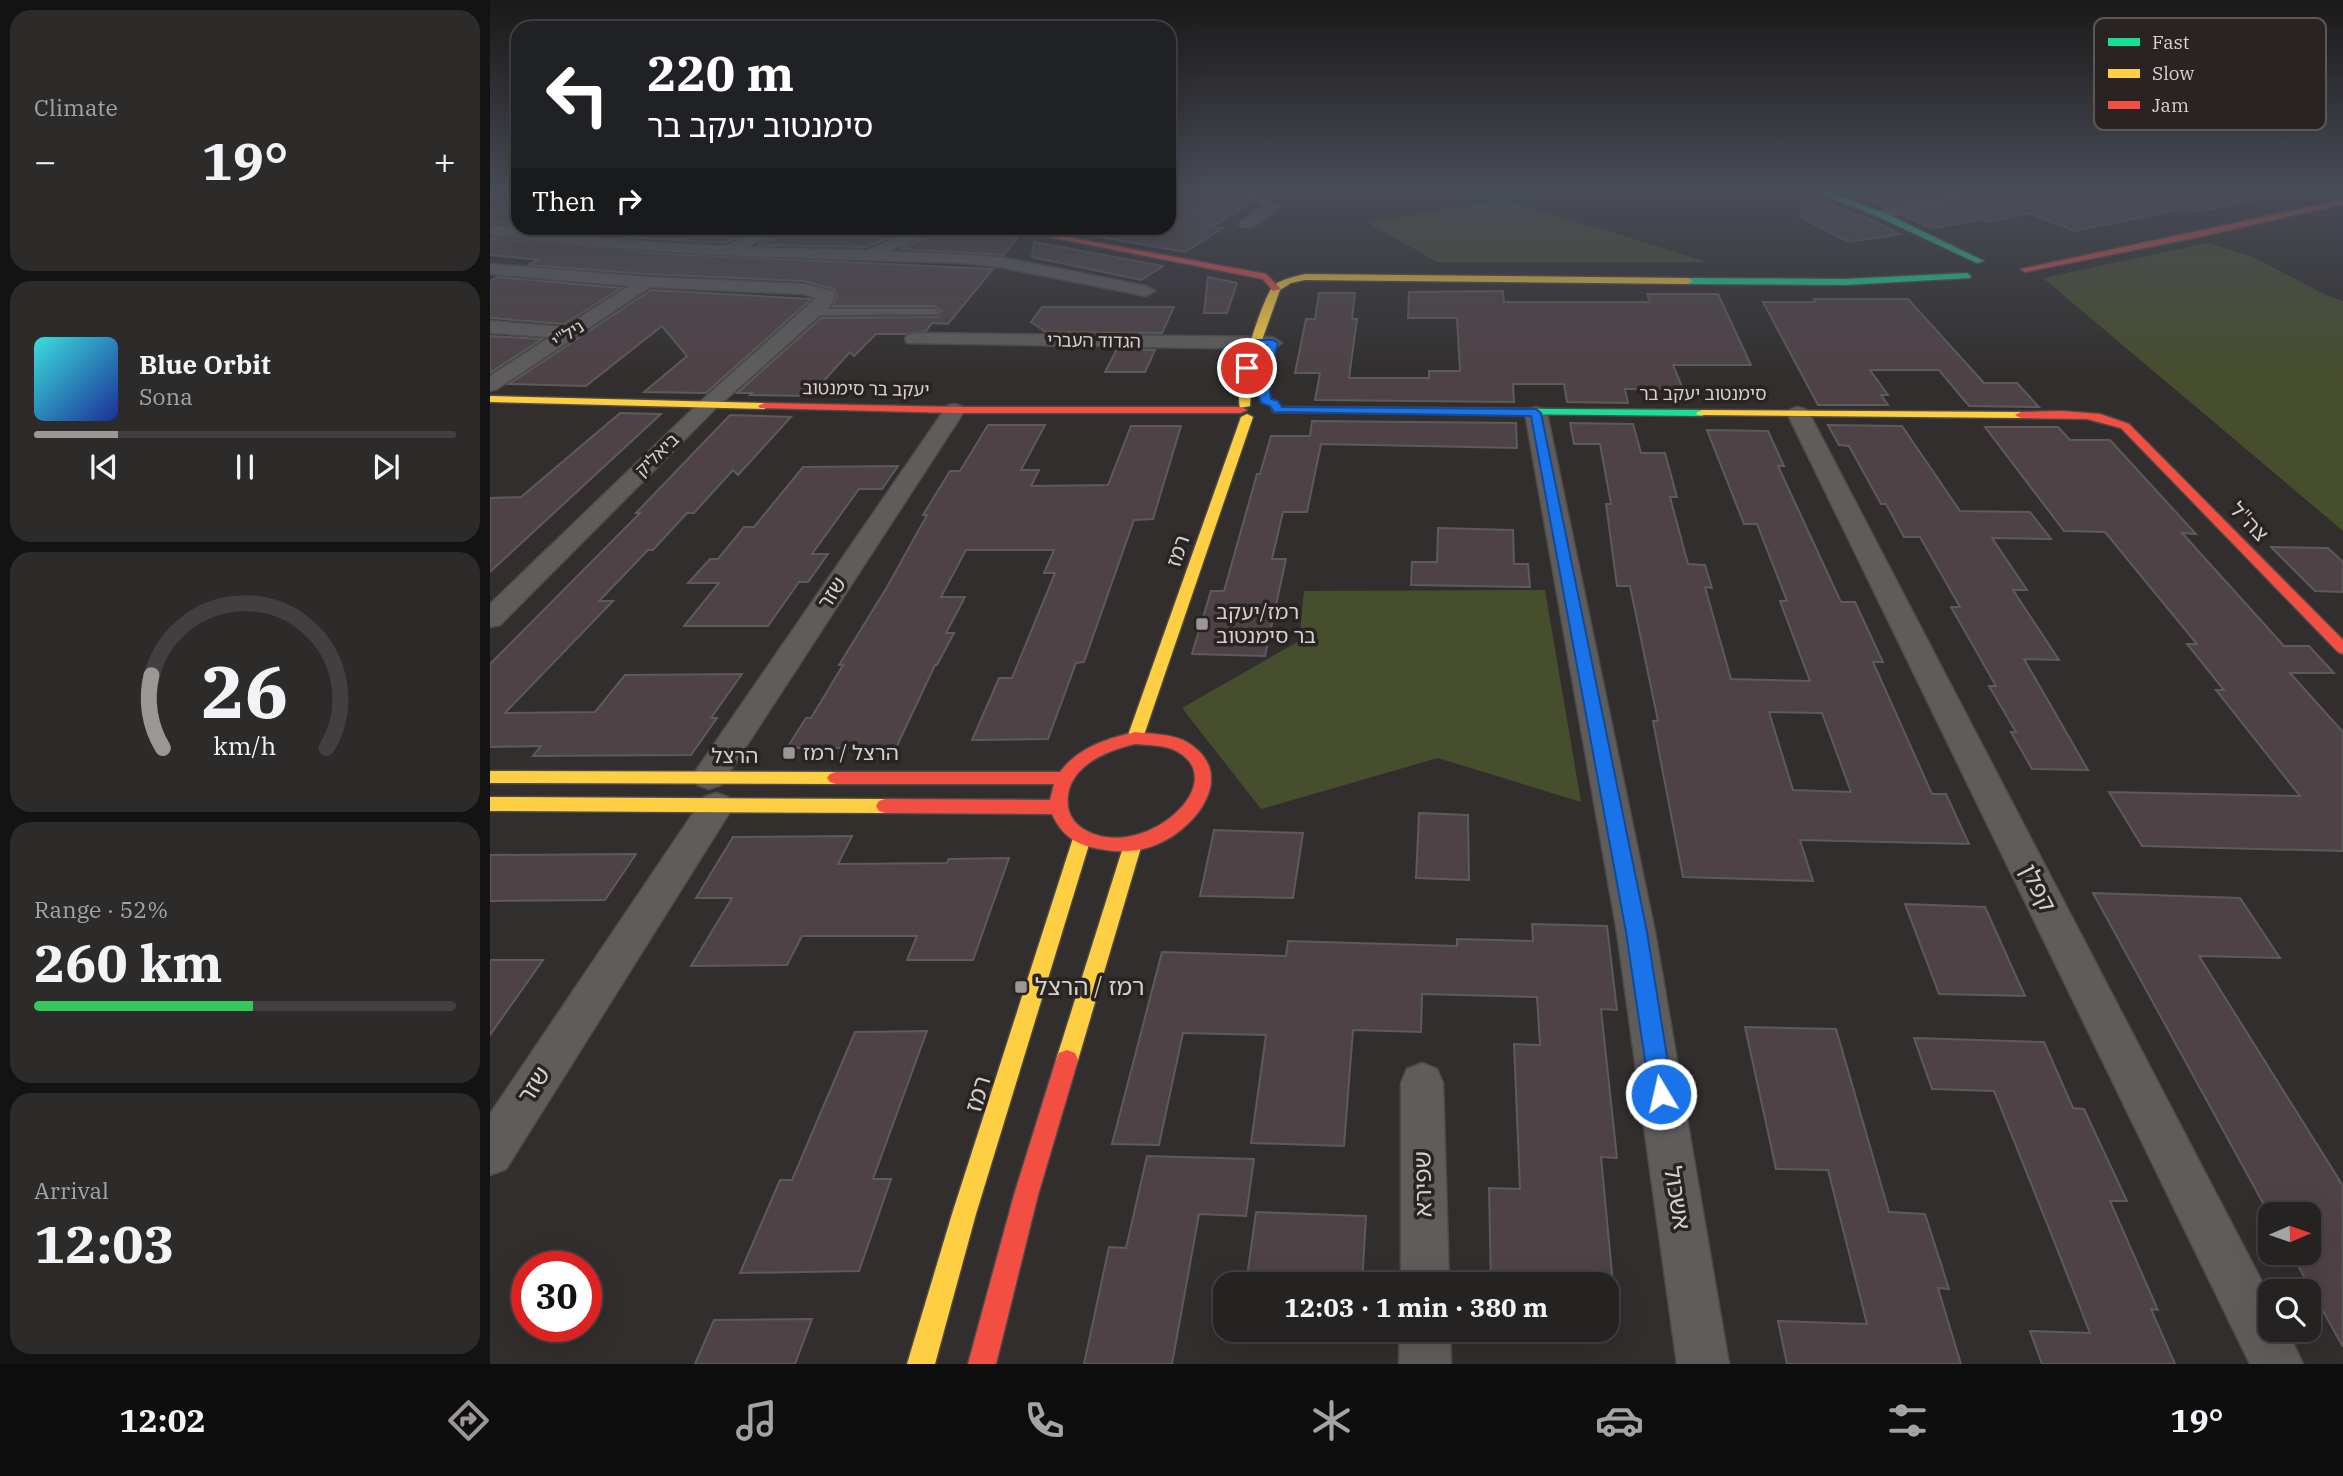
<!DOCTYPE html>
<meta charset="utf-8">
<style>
body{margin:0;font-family:"IBM Plex Serif","Noto Sans Hebrew",serif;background:#2d2a2a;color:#f1f3f6;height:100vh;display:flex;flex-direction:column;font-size:26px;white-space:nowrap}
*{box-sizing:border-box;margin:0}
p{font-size:23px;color:#a3a4a5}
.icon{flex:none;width:38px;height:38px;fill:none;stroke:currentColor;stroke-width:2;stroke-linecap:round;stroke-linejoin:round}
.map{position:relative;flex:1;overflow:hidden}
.sheet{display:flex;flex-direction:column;gap:10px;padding:10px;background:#141313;width:490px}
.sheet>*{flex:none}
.banner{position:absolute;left:21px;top:21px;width:665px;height:214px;border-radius:21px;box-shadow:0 7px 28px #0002,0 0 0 2px #423f40;background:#202124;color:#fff;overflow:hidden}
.needle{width:46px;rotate:88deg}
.fabs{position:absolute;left:1768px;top:1202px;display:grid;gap:14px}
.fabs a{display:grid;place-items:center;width:63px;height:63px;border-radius:14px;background:#252222;box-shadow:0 7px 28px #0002,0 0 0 2px #423f40;font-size:35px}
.speed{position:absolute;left:21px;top:1251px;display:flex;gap:14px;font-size:35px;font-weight:700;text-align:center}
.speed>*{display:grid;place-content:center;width:91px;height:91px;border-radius:50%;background:#252222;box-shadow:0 7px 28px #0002,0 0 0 2px #423f40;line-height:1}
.speed .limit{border:10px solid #d22;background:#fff;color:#111}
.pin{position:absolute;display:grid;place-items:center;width:60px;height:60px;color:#fff;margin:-30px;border:4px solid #fff;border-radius:50%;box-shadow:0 2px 7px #0007}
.me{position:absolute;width:77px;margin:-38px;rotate:351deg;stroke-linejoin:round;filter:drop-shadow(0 0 5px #0008)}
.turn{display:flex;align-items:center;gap:24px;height:147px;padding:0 21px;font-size:32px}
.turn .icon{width:91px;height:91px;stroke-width:2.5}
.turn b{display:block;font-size:49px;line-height:60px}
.then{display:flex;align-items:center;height:66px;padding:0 21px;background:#0003;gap:14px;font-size:26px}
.big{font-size:52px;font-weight:700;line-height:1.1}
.sheet .widget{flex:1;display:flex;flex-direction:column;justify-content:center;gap:10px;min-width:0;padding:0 24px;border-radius:21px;background:#2d2a2a}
.sheet .dial{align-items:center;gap:0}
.dial svg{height:182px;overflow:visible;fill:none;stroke:#423f40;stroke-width:7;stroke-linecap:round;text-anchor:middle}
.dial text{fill:#f1f3f6;stroke:none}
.song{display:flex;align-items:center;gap:21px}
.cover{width:84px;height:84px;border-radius:10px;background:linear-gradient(135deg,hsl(180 70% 55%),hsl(230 70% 35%))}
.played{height:7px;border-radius:4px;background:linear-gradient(90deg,#9b9796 20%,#423f40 20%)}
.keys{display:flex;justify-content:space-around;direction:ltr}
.heat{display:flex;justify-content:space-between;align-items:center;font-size:38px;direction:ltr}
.charge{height:10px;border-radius:5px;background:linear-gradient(90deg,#34c759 52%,#423f40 0)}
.trip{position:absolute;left:723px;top:1272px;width:406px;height:70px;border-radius:21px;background:#252222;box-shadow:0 7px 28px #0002,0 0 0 2px #423f40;font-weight:700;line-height:70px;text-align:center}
.menu{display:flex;height:112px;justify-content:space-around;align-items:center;background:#0f0e0e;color:#a3a4a5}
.menu .icon{width:49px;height:49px}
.menu .current{color:#9b9796}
.menu b{font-size:32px;color:#f1f3f6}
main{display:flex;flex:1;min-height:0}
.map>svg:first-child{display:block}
.green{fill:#474e2d}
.building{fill:#4f4246;stroke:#5d5a5a;stroke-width:2;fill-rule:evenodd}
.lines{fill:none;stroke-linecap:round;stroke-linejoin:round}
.lane-casing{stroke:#4d4b4a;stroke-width:4}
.street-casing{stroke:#4d4b4a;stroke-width:3}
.fast-casing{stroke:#4d4b4a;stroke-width:3}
.slow-casing{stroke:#4d4b4a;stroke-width:3}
.jam-casing{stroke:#4d4b4a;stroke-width:3}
.lane{fill:#5f5d5c;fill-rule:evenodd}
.street{fill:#5f5d5c;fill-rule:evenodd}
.fast{fill:#16e098;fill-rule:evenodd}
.slow{fill:#ffcf43;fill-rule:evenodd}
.jam{fill:#f24e42;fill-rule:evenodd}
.route{fill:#1a73e8;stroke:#114b97;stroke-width:2}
.poi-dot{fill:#9b9796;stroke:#292321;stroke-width:2.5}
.labels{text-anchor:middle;stroke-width:7;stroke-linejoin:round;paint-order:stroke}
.far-street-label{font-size:18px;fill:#d4d0cf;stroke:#292321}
.street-label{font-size:21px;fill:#d4d0cf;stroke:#292321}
.poi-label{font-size:21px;fill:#d4d0cf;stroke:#292321;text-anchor:start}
.near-street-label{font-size:24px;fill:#d4d0cf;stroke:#292321}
.near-poi-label{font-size:24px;fill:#d4d0cf;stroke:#292321;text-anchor:start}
.key{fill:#292321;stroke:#5c5755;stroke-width:2}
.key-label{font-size:19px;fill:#d4d0cf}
</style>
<main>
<section class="sheet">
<div class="widget"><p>Climate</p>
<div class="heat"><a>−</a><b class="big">19°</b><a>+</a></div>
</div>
<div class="widget">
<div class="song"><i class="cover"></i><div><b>Blue Orbit</b><p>Sona</p></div></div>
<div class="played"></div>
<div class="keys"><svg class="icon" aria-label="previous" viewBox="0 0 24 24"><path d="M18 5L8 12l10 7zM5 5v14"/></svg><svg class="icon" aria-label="pause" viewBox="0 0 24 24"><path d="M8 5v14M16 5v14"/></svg><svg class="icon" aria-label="next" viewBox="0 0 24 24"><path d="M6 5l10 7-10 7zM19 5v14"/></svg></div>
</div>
<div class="widget dial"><svg viewBox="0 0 100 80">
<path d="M14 69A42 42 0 1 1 86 69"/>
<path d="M14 69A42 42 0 0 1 9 37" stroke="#9b9796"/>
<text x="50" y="56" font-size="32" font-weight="700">26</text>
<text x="50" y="72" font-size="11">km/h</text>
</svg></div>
<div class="widget"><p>Range · 52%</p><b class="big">260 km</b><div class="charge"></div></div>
<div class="widget"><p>Arrival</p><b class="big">12:03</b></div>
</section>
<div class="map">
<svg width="1853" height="1364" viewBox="0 0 1853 1364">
<rect width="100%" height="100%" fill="#312e2d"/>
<g class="green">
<path d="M1015,200l203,62h-271l-70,-40z"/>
<path d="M1718,243l45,14 73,38 17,6v230l-300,-253z"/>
<path d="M1055,590l36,212 -143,-44 -177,51 -79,-101 117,-67 5,-50z"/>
</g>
<g class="building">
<path d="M0,188h28v38l-28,-4z"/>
<path d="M1346,188h88l16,5 -54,14z"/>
<path d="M1508,188h257l1,12 -64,12 -10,-3 -107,22 -48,-18 -37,9 -9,-3 -48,10 -28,-13 90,-22z"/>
<path d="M679,193l80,11 -38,23 12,1 -38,24 -136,-24h120z"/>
<path d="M1314,194l70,27 26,13 -51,8 -49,-25z"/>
<path d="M43,228h227l-36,15 -116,-7z"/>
<path d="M297,228h125l-46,19 -109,-2 26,-12z"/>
<path d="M449,228h26l52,10 -13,17 -104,-6 35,-16z"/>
<path d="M0,238l177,16 326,15 -45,55 -16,-1 -6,8 -21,3h-29l-22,22 -4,-4 -40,44 -60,-1 2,-2h-15l84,-75 116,-1 4,-6 -7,-5h-102l5,-10 -3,-7 -30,-8 -158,-7 -118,-9 11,-5 -49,-5z"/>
<path d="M544,242l129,24 -22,14 -109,-23z"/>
<path d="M8,277l123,11 -57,36 -74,-6v-37z"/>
<path d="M718,277l29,6 -10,30h-23z"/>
<path d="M161,290l160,9 -105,94 -62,-1 43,-36 -25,-30 -76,60 -77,-2z"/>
<path d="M1013,291l1,11h146l-3,-8h71l33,71h-78l10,24h-58l3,14 -61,-1 -3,-18h-51l1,18 -199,-2 5,-27h-25l11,-54h9l4,-26h36l-3,26h5l-8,59h80v-7h31l-3,-53h-49l1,-26z"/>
<path d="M1324,299h94l76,84h33l22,24 -70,-1 -30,-36h-69l18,25h-7l7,10h-70l-55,-103h53z"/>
<path d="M552,307h132l-12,26 -116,-1 -15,-10z"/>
<path d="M0,336l52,3 -52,34z"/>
<path d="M627,349l38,1 -10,22h-40z"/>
<path d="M130,413l41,1 -171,158v-74l31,-1z"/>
<path d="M240,415l61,2 -53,58 -5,-5 -39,43h-7l-34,37h-5l-49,51h14l-108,112 90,-1 30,-37 117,-1 -31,44h6l-26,37 -158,1 8,-10 -51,1v-83l150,-151h-4z"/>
<path d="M822,421l204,2 1,25 -196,-4 -14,68h-24l-11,47h14l-21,97 -73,-2 19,-63h13l33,-117h3l11,-38h39z"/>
<path d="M1080,423l63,1 8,29h24l12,44h-7l18,67 17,1 7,23 -7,-1 26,92 79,2 -30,-80h7l-30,-77h-13l-37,-94 61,1 16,35h-6l63,136h14l28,60h-10l59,132h14l23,50 -169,-4 13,41 -130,-4 -30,-156h5l-28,-135h-13l-11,-82h5l-11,-60h-26zM1279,712l53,1 29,79 -58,-2z"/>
<path d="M498,425h57l-24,45h18l-8,16 77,-1 23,-59h50l-28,93 -19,1 -50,142 -8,1 -28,76 -76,1 27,-62h13l43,-105h-11l10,-23h-88l-25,47h24l-19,36h8l-17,32h-2l-39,83h-109l19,-30h5l32,-53h-4l48,-78 40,-72h-4l27,-44h10z"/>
<path d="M1338,425l74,1 58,85 70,1 21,27 -59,-1 35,52h-14l46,70 -35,-1 64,111 -56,-1 -21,-37h5l-27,-46h7l-45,-79h9l-40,-70h-16l-18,-33h-5l-32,-58 -10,-1z"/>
<path d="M1495,427h73l12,13h40l86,94 -14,-1 102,113h25l25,27h-44l53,59v119l-201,-5 -33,-54 191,4 -84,-106h8l-37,-46h10l-92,-112 -41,-1z"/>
<path d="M408,466l-16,23h-23l-47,65h16l-20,28h-9l-31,44h-84l35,-43h-31l22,-24h8l26,-32h10l49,-60z"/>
<path d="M948,528l75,2 1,34h14l2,23 -119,-2 1,-23h25z"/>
<path d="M1781,547l57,1 15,14v30l-28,-1z"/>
<path d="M929,813l49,2 1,65 -53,-2z"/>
<path d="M724,830l89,3 -10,65 -93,-2z"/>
<path d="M362,836l-14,28 109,-1 2,-4 60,-1 -36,102h-66l10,-24h-115l-15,29 -96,1 41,-68h-36l37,-61z"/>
<path d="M146,854l-31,46 -115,1v-46z"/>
<path d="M1603,893l147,5 40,60 -81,-2 144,230v161l-52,-94h17v-49l-45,-1z"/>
<path d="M1415,904l80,3 40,89 -86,-2z"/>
<path d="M1042,924l75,2 10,84 -16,-1 16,149 -16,-1 12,127h-122l-2,-96 31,1 -6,-145 26,1 -3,-48 -115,-3 -1,38 -68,-2 -9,116 -93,-3 15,-108 -83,-2 -24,112 -47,-1 50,-192 124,4 2,-15 169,5v-7l76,2z"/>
<path d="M0,960h53l-53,75z"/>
<path d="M1255,1027l91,2 53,183 36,2 24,75 -11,-1 23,76h-174l-9,-43 89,3 -39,-154 -52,-1z"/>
<path d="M437,1031l-54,148h18l-32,92 -119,2 40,-93h12l63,-148z"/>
<path d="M1424,1038l130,4 29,66 11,1 43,92h-17l48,109 -7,-1 24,55h-133l-12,-33 60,2 -36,-92 -60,-150 -62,-2z"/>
<path d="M657,1156l107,3 -8,57 -47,-2 -27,150h-88l25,-117 17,1z"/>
<path d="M766,1212l110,4 -4,68h-116z"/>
<path d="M322,1319l-17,45h-100l19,-44z"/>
</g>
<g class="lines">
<defs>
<path id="lane" d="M444,309l4,3 -1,2 -124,1 -4,-3 4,-3z"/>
<g id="street">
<path d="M739,188h19l33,18 -29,21h-10l-3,-3 3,-3 21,-15z"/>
<path d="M1481,188h25l-2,3 -112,28 -7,-4 2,-3z"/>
<path d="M0,225l118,14 116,7 41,-18h19l-2,3 -37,16 122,3 50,-22h19l-2,3 -45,20 111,6 146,29 9,5 -9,5 -146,-29 -37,-4c-158,-5 -316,-7 -473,-28z"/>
<path d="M0,264l156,13 158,7 28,7 3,4 -6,12 -114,102 -215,216 -10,2v-23l211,-203 115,-103 -13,-4 -153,-7 -153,102 -7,2v-15l60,-39 -60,-4v-12l75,6 64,-41 -139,-12z"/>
<path d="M424,333l359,4 9,6 -9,6 -366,-6 -2,-4 2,-4z"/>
<path d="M464,404l7,2 4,4 -244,375 -12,4 -12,-4 -4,-8 4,-8 250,-363z"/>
<path d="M1046,407l7,2 4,4 108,519 74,432h-52l-60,-432 -92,-519 4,-4z"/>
<path d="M1308,407l7,2 4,4 461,884v33h17l16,34h-53l-463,-951 4,-4z"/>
<path d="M226,793l12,4 5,9 -5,9 -222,354 -16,6v-61l214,-317z"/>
<path d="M932,1063l15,6 6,14 6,201h-48v-201l6,-14z"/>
<path d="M910,1330h50l1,34h-52z"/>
</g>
<g id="fast">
<path d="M1317,188h11l67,25 99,48 -7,2 -98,-46z"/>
<path d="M1477,273l4,3 -1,2 -126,7 -156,-1 -5,-3 5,-3 156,1z"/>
<path d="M788,407l424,3 6,3 -6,3 -428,-4 -2,-2z"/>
</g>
<g id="slow">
<path d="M815,274l383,4 5,3 -5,3 -383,-4 -14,3 -11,7 -28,78 -2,38 -10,2c-6,-21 19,-99 31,-119 7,-10 23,-12 34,-15z"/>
<path d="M0,396l274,7 6,3 -6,3 -274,-7z"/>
<path d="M1212,410l319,2 6,3 -6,3 -323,-3 -2,-2z"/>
<path d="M757,414l6,3 -110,321 -2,4h-12l-2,-4 114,-321z"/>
<path d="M0,771l346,1 6,2 3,4 -3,4 -6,2 -346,-1z"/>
<path d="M0,797l395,2 6,2 3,5 -3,5 -6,2 -395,-2z"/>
<path d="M592,831l6,2 3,5 -115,376 -41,150h-28l45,-150 121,-376 3,-5z"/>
<path d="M643,837l7,2 2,5 -64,216 -3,7 -8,3 -8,-3 -3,-7 68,-216 2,-5z"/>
</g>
<g id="jam">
<path d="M1853,200v4l-144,33 -174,35 -4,-3z"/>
<path d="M514,228h14l248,46 15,15 -8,2 -10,-12z"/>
<path d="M274,403l190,4h287l6,3 -6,3h-287l-194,-5 -2,-2z"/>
<path d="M1571,411l39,3 29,10 214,216v14l-5,-2 -217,-224 -34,-9 -66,-1 -6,-3 6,-3z"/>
<path d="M645,732c14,2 35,2 48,8 56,29 18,85 -25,104 -18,8 -38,9 -58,5 -24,-4 -38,-13 -48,-35l-167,-1 -6,-2 -3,-5 3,-5 6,-2 165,1 4,-16h-218l-6,-2 -3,-4 3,-4 6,-2h224c19,-25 46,-33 75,-40zM645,744c11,1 27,1 37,5 66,29 -26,113 -85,82 -10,-5 -17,-13 -19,-24 -5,-38 36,-56 67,-63z"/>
<path d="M577,1050l8,3 3,7 -40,135 -42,169h-28l46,-169 42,-135 3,-7z"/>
</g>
</defs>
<use href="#lane" class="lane-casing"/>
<use href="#street" class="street-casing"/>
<use href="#fast" class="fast-casing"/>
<use href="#slow" class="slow-casing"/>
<use href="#jam" class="jam-casing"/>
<use href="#lane" class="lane"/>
<use href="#street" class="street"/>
<use href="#fast" class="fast"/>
<use href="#slow" class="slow"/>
<use href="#jam" class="jam"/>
</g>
<linearGradient id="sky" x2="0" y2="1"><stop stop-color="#1b1919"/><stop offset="0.5" stop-color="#484c57"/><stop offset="1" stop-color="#484c57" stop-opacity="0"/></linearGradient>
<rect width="1853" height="379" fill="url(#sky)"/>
<path class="route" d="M763,340h20l5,3c-5,18 -11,37 -7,56l7,2 4,6 254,2 5,4 106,519 26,162 -4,8 -8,3 -8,-3 -3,-8 -24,-162 -95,-516 -257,-4 -4,-6 -9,-3c-7,-17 0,-40 6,-58h-7l-9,26 -9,-3z"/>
<g class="poi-dot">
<rect x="705" y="617" width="14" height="14" rx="3.5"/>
<rect x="292" y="746" width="14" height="14" rx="3.5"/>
<rect x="524" y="980" width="14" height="14" rx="3.5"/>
</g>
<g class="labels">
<g class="far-street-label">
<text transform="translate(78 334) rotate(-33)" y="6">ניל"י</text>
<text transform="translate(604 341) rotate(1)" y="6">הגדוד העברי</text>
<text transform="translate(376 389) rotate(1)" y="6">יעקב בר סימנטוב</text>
<text x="1213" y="400">סימנטוב יעקב בר</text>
<text transform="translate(167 455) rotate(-44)" y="6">ביאליק</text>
</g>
<g class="street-label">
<text transform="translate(1759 522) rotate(46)" y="7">צה"ל</text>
<text transform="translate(688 551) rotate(-71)" y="7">רמז</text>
<text transform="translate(342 593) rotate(-56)" y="7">שזר</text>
<text x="245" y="763">הרצל</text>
</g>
<g class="poi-label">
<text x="726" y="619">רמז/יעקב<tspan x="726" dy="24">בר סימנטוב</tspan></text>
<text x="313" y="760">הרצל / רמז</text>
</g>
<g class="near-street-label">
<text transform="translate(1548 888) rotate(63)" y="8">קפלן</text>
<text transform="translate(44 1085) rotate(-57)" y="8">שזר</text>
<text transform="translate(488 1094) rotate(-73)" y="8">רמז</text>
<text transform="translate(933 1184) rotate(-91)" y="8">שפירא</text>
<text transform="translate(1187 1198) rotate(81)" y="8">אשכול</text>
</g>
<g class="near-poi-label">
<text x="545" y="995">רמז / הרצל</text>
</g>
</g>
<rect x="1604" y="18" width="232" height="112" rx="10" class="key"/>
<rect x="1618" y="38" width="32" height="8" fill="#16e098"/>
<rect x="1618" y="69" width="32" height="9" fill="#ffcf43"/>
<rect x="1618" y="101" width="32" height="8" fill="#f24e42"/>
<g class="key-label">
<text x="1662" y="49">Fast</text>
<text x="1662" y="80">Slow</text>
<text x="1662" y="112">Jam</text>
</g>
</svg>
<div class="fabs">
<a><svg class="needle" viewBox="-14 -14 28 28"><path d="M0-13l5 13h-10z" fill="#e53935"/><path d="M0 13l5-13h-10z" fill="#a3a4a5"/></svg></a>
<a><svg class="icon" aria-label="search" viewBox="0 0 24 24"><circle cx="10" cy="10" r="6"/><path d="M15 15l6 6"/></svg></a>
</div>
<div class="speed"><div class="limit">30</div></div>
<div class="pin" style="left:757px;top:368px;background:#d93025"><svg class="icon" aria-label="arrive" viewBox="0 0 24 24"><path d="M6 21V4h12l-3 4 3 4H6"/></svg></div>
<svg class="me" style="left:1171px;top:1094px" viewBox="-20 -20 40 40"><circle r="17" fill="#1a73e8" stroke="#fff" stroke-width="3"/><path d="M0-11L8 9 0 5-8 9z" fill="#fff"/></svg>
<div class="trip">12:03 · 1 min · 380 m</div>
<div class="banner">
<div class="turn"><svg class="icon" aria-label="left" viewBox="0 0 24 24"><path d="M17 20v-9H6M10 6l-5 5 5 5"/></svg><div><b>220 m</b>סימנטוב יעקב בר</div></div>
<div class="then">Then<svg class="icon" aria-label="right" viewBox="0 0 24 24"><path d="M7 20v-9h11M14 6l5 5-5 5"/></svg></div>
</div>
</div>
</main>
<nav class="menu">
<b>12:02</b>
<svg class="icon current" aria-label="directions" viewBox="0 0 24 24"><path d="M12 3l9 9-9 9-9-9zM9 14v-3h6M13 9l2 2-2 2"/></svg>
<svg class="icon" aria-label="music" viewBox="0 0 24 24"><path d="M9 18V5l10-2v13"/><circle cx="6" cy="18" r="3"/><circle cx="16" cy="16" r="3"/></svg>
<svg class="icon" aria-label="phone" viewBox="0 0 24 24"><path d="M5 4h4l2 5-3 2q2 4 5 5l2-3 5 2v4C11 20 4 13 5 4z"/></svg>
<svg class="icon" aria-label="climate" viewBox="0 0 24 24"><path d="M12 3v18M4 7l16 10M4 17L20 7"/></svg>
<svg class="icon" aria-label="car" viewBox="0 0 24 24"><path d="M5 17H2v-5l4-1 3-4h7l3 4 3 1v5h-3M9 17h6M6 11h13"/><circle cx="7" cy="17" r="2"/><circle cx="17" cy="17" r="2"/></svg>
<svg class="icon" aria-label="filters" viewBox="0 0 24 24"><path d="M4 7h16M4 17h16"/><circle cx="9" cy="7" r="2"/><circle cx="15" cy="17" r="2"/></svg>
<b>19°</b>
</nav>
